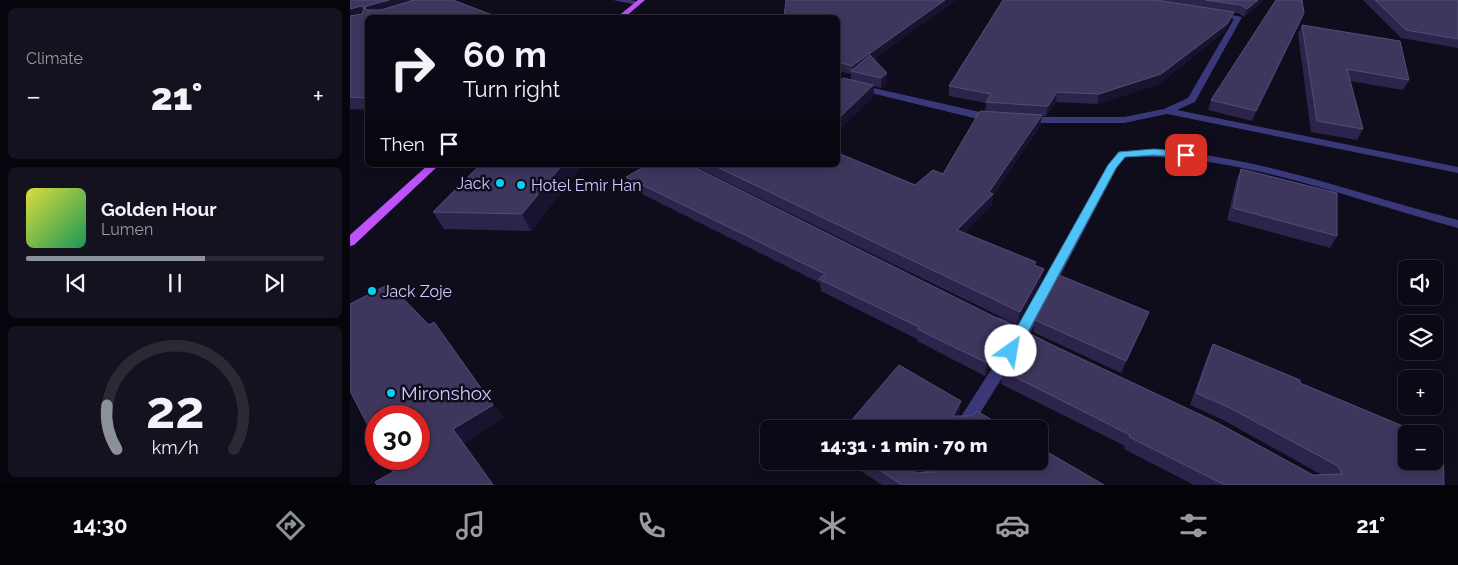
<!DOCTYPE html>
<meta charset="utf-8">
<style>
body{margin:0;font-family:Raleway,sans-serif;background:#14121e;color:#f1f3f6;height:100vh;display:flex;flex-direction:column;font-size:19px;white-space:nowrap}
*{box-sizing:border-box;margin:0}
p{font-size:16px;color:#9a9aa0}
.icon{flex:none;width:28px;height:28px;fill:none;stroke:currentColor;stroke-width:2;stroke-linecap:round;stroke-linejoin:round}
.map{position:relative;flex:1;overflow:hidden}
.side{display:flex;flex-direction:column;gap:8px;padding:8px;background:#06050c;width:350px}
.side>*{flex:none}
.hud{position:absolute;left:15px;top:15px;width:475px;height:152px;border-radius:8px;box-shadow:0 2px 12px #0003,0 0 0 1px #2b2a34;background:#0b0915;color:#f1f3f6;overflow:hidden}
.controls{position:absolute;left:1048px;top:260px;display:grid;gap:10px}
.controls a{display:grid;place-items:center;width:45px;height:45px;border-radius:8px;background:#0b0915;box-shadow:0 2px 12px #0003,0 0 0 1px #2b2a34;font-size:25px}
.speed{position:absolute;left:15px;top:405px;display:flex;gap:10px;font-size:25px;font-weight:700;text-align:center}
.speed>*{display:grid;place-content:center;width:65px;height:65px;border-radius:50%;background:#0b0915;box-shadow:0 2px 12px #0003,0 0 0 1px #2b2a34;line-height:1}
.speed .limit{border:8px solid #d22;background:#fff;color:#111}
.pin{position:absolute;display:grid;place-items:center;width:42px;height:42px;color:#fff;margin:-21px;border-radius:10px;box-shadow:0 2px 8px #0006}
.me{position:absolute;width:55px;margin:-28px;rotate:32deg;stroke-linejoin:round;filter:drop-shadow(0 0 4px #0008)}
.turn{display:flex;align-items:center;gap:18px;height:105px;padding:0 15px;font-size:22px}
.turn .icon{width:65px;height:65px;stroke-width:2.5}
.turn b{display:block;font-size:35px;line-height:42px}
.then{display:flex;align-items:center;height:48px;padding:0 15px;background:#0003;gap:10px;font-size:19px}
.big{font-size:38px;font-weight:800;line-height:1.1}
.side .card{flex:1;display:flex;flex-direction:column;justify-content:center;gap:8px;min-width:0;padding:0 18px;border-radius:8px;background:#14121e}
.side .dial{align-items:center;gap:0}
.dial svg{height:130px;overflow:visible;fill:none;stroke:#2b2a34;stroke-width:7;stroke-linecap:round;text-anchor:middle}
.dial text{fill:#f1f3f6;stroke:none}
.song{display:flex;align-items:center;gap:15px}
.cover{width:60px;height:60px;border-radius:8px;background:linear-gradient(135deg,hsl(60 70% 55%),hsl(150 70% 35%))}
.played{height:5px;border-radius:2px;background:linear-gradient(90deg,#8c9099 60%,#2b2a34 60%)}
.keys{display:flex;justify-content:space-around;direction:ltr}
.heat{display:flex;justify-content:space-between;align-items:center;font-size:28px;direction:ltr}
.trip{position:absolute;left:410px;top:420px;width:288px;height:50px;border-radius:8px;background:#0b0915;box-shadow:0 2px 12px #0003,0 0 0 1px #2b2a34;font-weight:800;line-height:50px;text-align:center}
.tab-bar{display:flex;height:80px;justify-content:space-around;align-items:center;background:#040408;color:#9a9aa0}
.tab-bar .icon{width:35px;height:35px}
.tab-bar .selected{color:#8c9099}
.tab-bar b{font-size:22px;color:#f1f3f6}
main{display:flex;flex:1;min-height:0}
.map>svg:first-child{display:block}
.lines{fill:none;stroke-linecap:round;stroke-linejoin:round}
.minor{fill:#3b3879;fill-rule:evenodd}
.major{fill:#bd53fa;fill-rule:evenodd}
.wall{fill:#2c244a}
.shaded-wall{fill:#19132f}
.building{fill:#3e365d;stroke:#544d76}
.route{fill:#4fc3f7;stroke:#337fa1}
.poi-dot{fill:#07d0ea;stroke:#0f0c1c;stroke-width:2}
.labels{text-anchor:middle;stroke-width:5;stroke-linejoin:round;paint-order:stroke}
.poi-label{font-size:16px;fill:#cfc8fd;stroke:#0f0c1c;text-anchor:start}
.near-poi-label{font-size:19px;fill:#cfc8fd;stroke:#0f0c1c;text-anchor:start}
</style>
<main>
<section class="side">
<div class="card"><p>Climate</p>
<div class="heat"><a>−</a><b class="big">21°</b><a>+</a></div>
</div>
<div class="card">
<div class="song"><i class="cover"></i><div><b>Golden Hour</b><p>Lumen</p></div></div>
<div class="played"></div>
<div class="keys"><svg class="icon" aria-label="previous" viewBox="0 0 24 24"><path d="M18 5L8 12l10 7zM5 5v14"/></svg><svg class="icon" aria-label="pause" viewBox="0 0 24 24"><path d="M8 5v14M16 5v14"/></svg><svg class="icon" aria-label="next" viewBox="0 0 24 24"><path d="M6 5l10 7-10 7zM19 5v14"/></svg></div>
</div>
<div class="card dial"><svg viewBox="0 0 100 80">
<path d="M14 69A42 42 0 1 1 86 69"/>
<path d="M14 69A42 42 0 0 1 8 42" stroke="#8c9099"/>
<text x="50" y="56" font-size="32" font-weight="700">22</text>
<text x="50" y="72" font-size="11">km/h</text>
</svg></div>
</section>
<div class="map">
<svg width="1108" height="485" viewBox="0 0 1108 485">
<rect width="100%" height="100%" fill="#0f0c1c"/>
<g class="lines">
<g class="minor">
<path d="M263,0h18l10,3 -3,2z"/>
<path d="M867,12l25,5 -47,85 -18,8 281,57v6l-291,-59 -43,9h-101l-5,-3 5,-3h101l40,-8 24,-11 46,-79 -19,-4v-2z"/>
<path d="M488,80l155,35 5,3 -5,3 -11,-1 -144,-35z"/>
<path d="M800,150c106,4 206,44 308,70v8c-110,-29 -217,-75 -333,-71l-8,11 -87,165 14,7 2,4 -2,4 -5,2 -15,-7 -54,86h-17l59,-92 -21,-11 -2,-4 2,-4c9,-3 19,5 27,9l90,-162 10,-13z"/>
<path d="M579,461h19l-14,24h-19z"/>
</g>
<g class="major">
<path d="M288,0h7l-21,18h-8z"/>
<path d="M78,165h11l-85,80 -4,1v-11z"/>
</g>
</g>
<g class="wall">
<path d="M0,0l145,16 1,2h-128v92l-18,-1z"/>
<path d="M436,0h169l-81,59 13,24 -6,5 -7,-2v10l-23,-16v-6l-13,-3v-53z"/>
<path d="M653,0h260l-1,2 -18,15 -6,-4h-4l-3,7 -7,12 -65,52 -62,20 -41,-2 -10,14h-5l-1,10 -47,70 -1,9 -28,28 72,29 -1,3 6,16 -24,44 -325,-160h146l77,20 28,-11 42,-63 1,-8 -37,-7v-10z"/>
<path d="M1013,0h95v48l-57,-10z"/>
<path d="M950,22l-48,99 -44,-11 3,-10z"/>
<path d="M952,25l107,55 -6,10 -53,-9 13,48 -6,11 -46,-8 -13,-98z"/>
<path d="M130,165h102l-51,66 -87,-2 -11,-17z"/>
<path d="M891,169l96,67 -7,12 -103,-28 9,-39z"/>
<path d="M276,177l383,161 -24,38 -68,-35v-2l-96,-48 -1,-8 -190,-95z"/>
<path d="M685,320l109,4 -23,49 -88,-41z"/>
<path d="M863,344l87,39 144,102h-250l-70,-36 1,-3 -124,-62 2,-13 310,104h9l-99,-55 -33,-15 17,-48z"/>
<path d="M496,461h81l-6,11 183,13h-222z"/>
</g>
<g class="shaded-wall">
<path d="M39,0h38l-55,16 -7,-8 2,-2z"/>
<path d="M595,0h10l-99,72 -3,-1 -1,-5z"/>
<path d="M908,0h5l-1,2 -18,15 3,-8z"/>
<path d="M12,6l6,10 -18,4v-11z"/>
<path d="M884,12l-3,8 -7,12 -65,52 -62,20 2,-10z"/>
<path d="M954,13l-4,9 -48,99 4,-10z"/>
<path d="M537,73v10l-6,5v-10z"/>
<path d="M523,85l1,11 -36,35v-12z"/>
<path d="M707,92l-1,10 -10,14 2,-10z"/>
<path d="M692,115l-2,11 -47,70 -1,9 -36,37 1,-12 32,-38z"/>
<path d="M212,165h20l-51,66 -9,-17z"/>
<path d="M694,269l-3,12 -24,44 3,-13z"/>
<path d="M799,312l-5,12 -23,49 5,-12z"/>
<path d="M84,322l70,96 -39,25 30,42h-2l-40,-56z"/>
<path d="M661,325l-2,13 -24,38 2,-13z"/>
<path d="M611,401l-2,15h-6z"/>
<path d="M570,461h7l-12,24 -1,-12z"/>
</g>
<g class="building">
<path d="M0,0h39l-22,6 -2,2 2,2h14l33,-10h39l42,16 -2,2h-125v80l-18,-1v-81l12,-2 2,-6 -2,-2 -12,3z"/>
<path d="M436,0h159l-93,66 -14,-4v-44h-54z"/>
<path d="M653,0h152l79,12 -7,12 -66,50 -62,20 -42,-2 -9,14h-5l-57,-4 5,-8 -42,-8z"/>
<path d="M856,0h52l-11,9 -6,-4z"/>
<path d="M926,0h26l2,13 -48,98 -45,-11z"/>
<path d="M1025,0h83v39l-52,-9z"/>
<path d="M952,25l98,16 9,39 -62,-11 16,60 -46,-8z"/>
<path d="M520,55l17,18 -6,5 -30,-7z"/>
<path d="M493,78l30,7 -35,34v-37z"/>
<path d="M630,111l62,4 -53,77 4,2 -36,36 79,32 -2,3 10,4 -24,43 -307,-147h125v-12l77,32 18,-15 10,4z"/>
<path d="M130,165h82l-40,49 -89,-2z"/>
<path d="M297,165h43l321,160 -24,38 -70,-34 2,-2 -100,-48 6,-5 -199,-97z"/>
<path d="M891,169l96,24v43l-104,-28z"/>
<path d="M709,275l90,37 -23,49 -91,-41z"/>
<path d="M39,284l40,41 5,-3 59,83 -40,24 40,56h-116l-2,-3 18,-10 -7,-13h33v-43h-43v25l-26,-50v-25l2,-1 -2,-2v-59z"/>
<path d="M677,333l189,89 97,53 29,-1 -4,-8 -108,-58 -34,-15 17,-49 87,36v3l122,51h-16v27h28v-22l9,4 1,42h-219l-96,-48 1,-2 -127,-64z"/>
<path d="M549,365l62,36 -8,15h19l5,-5 30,18h-163z"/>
<path d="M689,447l65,38h-202l-36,-24h54l-6,12 23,-1 5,-11h97z"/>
</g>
<path class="route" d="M804,149l32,3 5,3 -5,3 -32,-3 -29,2 -9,11 -100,186 -5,2 -5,-2 -2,-3 2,-4 102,-182 11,-13z"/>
<g class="poi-dot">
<circle cx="150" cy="183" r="5"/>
<circle cx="171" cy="185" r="5"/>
<circle cx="22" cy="291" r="5"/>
<circle cx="41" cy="393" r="5"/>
</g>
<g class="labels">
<g class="poi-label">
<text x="140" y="189" text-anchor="end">Jack</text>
<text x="181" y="191">Hotel Emir Han</text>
<text x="32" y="297">Jack Zoje</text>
</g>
<g class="near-poi-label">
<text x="51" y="400">Mironshox</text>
</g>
</g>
</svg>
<div class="controls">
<a><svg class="icon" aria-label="sound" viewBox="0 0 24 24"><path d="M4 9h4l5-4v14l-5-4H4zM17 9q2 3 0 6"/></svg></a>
<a><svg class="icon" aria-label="layers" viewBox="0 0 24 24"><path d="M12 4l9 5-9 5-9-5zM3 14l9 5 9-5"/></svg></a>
<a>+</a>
<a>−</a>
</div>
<div class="speed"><div class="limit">30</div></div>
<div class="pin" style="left:836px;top:155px;background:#d93025"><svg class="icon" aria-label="arrive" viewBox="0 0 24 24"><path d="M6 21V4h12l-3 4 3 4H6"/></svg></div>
<svg class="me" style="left:661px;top:351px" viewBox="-20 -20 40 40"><circle r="19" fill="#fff"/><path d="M0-13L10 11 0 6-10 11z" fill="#4fc3f7"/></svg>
<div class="trip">14:31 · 1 min · 70 m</div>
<div class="hud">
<div class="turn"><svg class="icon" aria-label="right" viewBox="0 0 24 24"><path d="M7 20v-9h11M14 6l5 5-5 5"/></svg><div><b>60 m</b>Turn right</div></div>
<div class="then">Then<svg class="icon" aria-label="arrive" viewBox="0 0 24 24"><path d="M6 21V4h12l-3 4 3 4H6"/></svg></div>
</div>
</div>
</main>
<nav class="tab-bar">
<b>14:30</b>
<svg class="icon selected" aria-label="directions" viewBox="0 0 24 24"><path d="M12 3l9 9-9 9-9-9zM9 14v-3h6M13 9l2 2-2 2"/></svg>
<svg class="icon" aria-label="music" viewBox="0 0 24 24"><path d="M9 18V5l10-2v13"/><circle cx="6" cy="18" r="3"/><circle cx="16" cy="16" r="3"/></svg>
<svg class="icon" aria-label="phone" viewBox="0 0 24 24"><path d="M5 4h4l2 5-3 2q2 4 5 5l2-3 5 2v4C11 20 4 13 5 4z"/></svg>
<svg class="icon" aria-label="climate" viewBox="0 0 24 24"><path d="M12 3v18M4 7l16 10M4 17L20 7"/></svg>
<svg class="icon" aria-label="car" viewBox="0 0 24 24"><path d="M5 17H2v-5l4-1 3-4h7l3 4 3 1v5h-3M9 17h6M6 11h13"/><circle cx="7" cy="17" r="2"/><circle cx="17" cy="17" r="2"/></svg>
<svg class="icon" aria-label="filters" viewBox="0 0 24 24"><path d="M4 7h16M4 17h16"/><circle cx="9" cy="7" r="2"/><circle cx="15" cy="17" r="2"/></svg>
<b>21°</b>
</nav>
